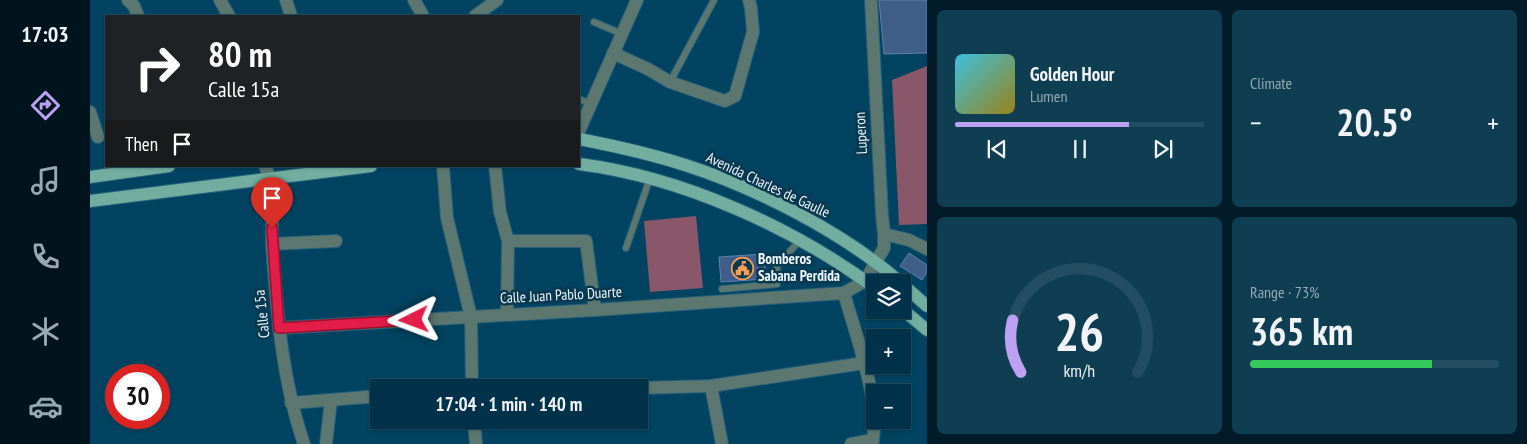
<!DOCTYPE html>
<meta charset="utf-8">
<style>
body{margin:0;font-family:"PT Sans Narrow",sans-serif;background:#0f3e53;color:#f1f3f6;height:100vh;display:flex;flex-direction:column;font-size:19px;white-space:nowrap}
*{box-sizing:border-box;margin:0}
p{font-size:16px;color:#96aab4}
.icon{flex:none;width:28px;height:28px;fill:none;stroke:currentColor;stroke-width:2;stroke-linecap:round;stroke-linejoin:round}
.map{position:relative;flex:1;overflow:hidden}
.drawer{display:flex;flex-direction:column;gap:10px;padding:10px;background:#011c28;width:600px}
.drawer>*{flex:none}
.banner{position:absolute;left:15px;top:15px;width:475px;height:152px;border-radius:0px;box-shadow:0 1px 4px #0004,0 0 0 1px #234d61;background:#202124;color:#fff;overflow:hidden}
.tools{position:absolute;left:776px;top:274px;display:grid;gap:10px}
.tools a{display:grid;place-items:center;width:45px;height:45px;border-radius:0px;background:#013249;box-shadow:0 1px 4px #0004,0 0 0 1px #234d61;font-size:25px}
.speed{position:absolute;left:15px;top:364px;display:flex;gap:10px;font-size:25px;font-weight:700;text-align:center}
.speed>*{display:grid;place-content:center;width:65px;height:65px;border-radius:50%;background:#013249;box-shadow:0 1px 4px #0004,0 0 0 1px #234d61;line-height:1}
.speed .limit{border:8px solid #d22;background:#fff;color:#111}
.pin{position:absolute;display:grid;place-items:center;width:42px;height:42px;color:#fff;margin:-51px -21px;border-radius:50% 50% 50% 0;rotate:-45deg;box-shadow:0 0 5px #0007}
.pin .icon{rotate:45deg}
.me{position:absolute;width:55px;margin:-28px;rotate:267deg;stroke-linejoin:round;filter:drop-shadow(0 0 4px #0008)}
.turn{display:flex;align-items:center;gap:18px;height:105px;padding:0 20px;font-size:22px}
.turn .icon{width:65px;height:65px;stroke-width:2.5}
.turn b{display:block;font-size:35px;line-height:42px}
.then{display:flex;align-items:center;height:48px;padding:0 20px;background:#0003;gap:10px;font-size:19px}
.big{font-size:38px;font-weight:700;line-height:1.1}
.drawer .tile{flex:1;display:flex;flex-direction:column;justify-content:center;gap:8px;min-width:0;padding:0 18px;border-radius:8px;background:#0f3e53}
.drawer .dial{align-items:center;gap:0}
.dial svg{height:130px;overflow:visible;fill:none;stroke:#234d61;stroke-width:7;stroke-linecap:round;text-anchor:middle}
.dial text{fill:#f1f3f6;stroke:none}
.song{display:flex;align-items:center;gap:15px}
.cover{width:60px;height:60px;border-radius:8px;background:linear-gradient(135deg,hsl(190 70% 55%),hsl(50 70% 35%))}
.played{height:5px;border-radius:2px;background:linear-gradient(90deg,#bca0f2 70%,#234d61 70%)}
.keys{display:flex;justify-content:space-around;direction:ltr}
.heat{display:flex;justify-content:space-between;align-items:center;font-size:28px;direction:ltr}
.charge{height:8px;border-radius:4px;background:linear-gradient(90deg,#34c759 73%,#234d61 0)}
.drawer .tiles{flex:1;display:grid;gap:10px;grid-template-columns:repeat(2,1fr)}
.trip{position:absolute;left:280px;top:379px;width:278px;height:50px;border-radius:0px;background:#013249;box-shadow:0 1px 4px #0004,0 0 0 1px #234d61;font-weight:700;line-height:50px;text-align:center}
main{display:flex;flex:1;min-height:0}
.tabs{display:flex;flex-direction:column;width:90px;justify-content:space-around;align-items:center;background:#00141d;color:#96aab4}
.tabs .icon{width:35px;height:35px}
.tabs .selected{color:#bca0f2}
.tabs b{font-size:22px;color:#f1f3f6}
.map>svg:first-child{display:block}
.green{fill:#8a5669}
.building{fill:#3f5e88;stroke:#6181ae}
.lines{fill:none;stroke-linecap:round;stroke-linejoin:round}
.lane-casing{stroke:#26607a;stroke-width:8}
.street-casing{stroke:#26607a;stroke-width:14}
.primary-casing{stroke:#26607a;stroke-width:14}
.lane{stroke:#5b776f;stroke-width:6}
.street{stroke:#5b776f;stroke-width:12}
.primary{stroke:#72ae9f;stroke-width:12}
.route-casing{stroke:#92132f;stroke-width:12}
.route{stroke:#e11d48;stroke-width:9}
.labels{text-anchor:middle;stroke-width:5;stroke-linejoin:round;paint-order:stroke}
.street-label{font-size:15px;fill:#ebf6fe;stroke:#0a384f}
.poi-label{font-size:15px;font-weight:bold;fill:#ebf6fe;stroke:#0a384f;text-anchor:start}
</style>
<main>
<nav class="tabs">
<b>17:03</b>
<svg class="icon selected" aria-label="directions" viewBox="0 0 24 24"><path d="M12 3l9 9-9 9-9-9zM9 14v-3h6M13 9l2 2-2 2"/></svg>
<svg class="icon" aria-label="music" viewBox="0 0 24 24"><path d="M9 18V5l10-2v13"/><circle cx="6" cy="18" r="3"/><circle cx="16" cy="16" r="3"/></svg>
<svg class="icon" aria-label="phone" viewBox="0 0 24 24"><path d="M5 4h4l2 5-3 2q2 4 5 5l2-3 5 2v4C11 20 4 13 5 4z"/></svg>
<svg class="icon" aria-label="climate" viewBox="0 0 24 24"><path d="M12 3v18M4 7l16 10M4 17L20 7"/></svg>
<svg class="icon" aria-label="car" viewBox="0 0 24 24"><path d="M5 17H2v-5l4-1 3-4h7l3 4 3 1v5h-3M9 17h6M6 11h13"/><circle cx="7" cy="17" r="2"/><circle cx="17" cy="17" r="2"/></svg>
</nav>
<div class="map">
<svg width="837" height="444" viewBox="0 0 837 444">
<rect width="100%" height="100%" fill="#014361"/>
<g class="green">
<path d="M837,66v158l-28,1 -7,-145z"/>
<path d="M606,216l7,72 -53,4 -6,-71z"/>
</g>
<g class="building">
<path d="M789,0h48v53l-43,1z"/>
<path d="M819,253l18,12v7l-5,8 -22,-14z"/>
<path d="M674,254l2,25 -45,3 -2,-25z"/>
</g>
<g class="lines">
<defs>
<g id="lane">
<path d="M504,22l28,12"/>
<path d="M580,82l44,-82"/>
<path d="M489,99l12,5"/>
<path d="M536,248l24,-70"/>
<path d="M632,289l55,-5v-18l23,-26"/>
</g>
<g id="street">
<path d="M38,0l6,6 4,10"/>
<path d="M130,0l9,16"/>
<path d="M196,0l5,16"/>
<path d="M324,0l9,16"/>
<path d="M781,0l11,215 2,19v14l-19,33 -21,12c11,40 38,111 28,151"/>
<path d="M385,16l22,-16"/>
<path d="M523,53l35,16 22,13 55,19 10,-5 18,-64 -2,-24 -2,-8"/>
<path d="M0,112l8,25"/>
<path d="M489,131l58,-131"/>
<path d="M175,166c11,24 6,53 7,79 5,67 10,135 32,199"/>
<path d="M353,166l4,52 24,99 1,71"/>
<path d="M405,166l5,46 8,29 -1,73"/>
<path d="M794,234l25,6 18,9"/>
<path d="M418,241h78l9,69"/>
<path d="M182,244l64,-3"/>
<path d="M189,328l316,-18 249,-17"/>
<path d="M621,386l11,58"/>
<path d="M549,388l72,-2 153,-23"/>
<path d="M201,403l88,-7"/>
<path d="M384,420l2,24"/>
<path d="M236,444l5,-44"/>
<path d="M761,444l22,-4"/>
</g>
<g id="primary">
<path d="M489,139c36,7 72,15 106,26 72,23 159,68 215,117"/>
<path d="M489,164c103,13 213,63 296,124"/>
<path d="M0,177l79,-11"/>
<path d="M0,201l281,-35"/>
<path d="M812,284l25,22"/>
<path d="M812,309l25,21"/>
</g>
</defs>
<use href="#lane" class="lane-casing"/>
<use href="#street" class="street-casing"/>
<use href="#primary" class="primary-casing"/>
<use href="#lane" class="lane"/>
<use href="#street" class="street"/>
<use href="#primary" class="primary"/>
</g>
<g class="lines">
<defs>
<path id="route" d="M182,228l7,100 135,-8"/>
</defs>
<use href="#route" class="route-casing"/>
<use href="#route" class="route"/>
</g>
<defs>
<symbol id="civic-ring" viewBox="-11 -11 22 22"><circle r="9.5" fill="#0a384f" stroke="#fc9d53" stroke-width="1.5"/><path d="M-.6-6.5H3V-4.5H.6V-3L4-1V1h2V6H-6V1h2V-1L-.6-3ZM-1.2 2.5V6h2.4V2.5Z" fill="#fc9d53"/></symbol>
</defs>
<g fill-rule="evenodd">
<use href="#civic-ring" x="640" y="256" width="25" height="25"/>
</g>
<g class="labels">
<g class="street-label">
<text transform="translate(771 133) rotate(-93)" y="5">Luperon</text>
<text transform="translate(678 185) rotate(25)" y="5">Avenida Charles de Gaulle</text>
<text transform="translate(471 295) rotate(-3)" y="5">Calle Juan Pablo Duarte</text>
<text transform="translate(172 314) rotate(-96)" y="5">Calle 15a</text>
</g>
<g class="poi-label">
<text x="668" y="264">Bomberos<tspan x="668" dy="17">Sabana Perdida</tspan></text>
</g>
</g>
</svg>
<div class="tools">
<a><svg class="icon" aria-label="layers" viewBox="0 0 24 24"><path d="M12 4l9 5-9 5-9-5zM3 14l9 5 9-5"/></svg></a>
<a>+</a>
<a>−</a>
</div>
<div class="speed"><div class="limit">30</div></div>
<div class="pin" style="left:182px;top:228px;background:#d93025"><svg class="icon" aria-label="arrive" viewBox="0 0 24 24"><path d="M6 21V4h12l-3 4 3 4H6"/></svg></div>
<svg class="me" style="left:324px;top:320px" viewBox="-20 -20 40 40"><path d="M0-17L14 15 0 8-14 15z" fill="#e11d48" stroke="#fff" stroke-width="4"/></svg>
<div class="trip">17:04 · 1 min · 140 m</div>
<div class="banner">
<div class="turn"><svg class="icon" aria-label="right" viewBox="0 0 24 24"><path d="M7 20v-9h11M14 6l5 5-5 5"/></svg><div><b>80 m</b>Calle 15a</div></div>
<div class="then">Then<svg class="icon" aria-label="arrive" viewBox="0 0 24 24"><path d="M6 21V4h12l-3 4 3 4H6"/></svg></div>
</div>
</div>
<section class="drawer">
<div class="tiles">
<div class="tile">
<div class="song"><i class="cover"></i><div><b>Golden Hour</b><p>Lumen</p></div></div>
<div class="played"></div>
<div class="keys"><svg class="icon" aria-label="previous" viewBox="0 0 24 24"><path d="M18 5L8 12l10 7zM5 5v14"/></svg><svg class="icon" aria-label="pause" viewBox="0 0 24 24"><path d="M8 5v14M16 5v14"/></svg><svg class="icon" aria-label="next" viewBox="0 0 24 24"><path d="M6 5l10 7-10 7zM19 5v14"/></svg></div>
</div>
<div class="tile"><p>Climate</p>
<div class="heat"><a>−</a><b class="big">20.5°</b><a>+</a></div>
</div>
<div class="tile dial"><svg viewBox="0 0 100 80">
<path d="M14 69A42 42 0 1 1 86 69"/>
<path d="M14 69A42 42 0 0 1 9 37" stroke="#bca0f2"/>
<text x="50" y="56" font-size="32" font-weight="700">26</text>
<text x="50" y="72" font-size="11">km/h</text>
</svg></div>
<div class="tile"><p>Range · 73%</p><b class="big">365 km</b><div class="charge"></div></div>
</div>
</section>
</main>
